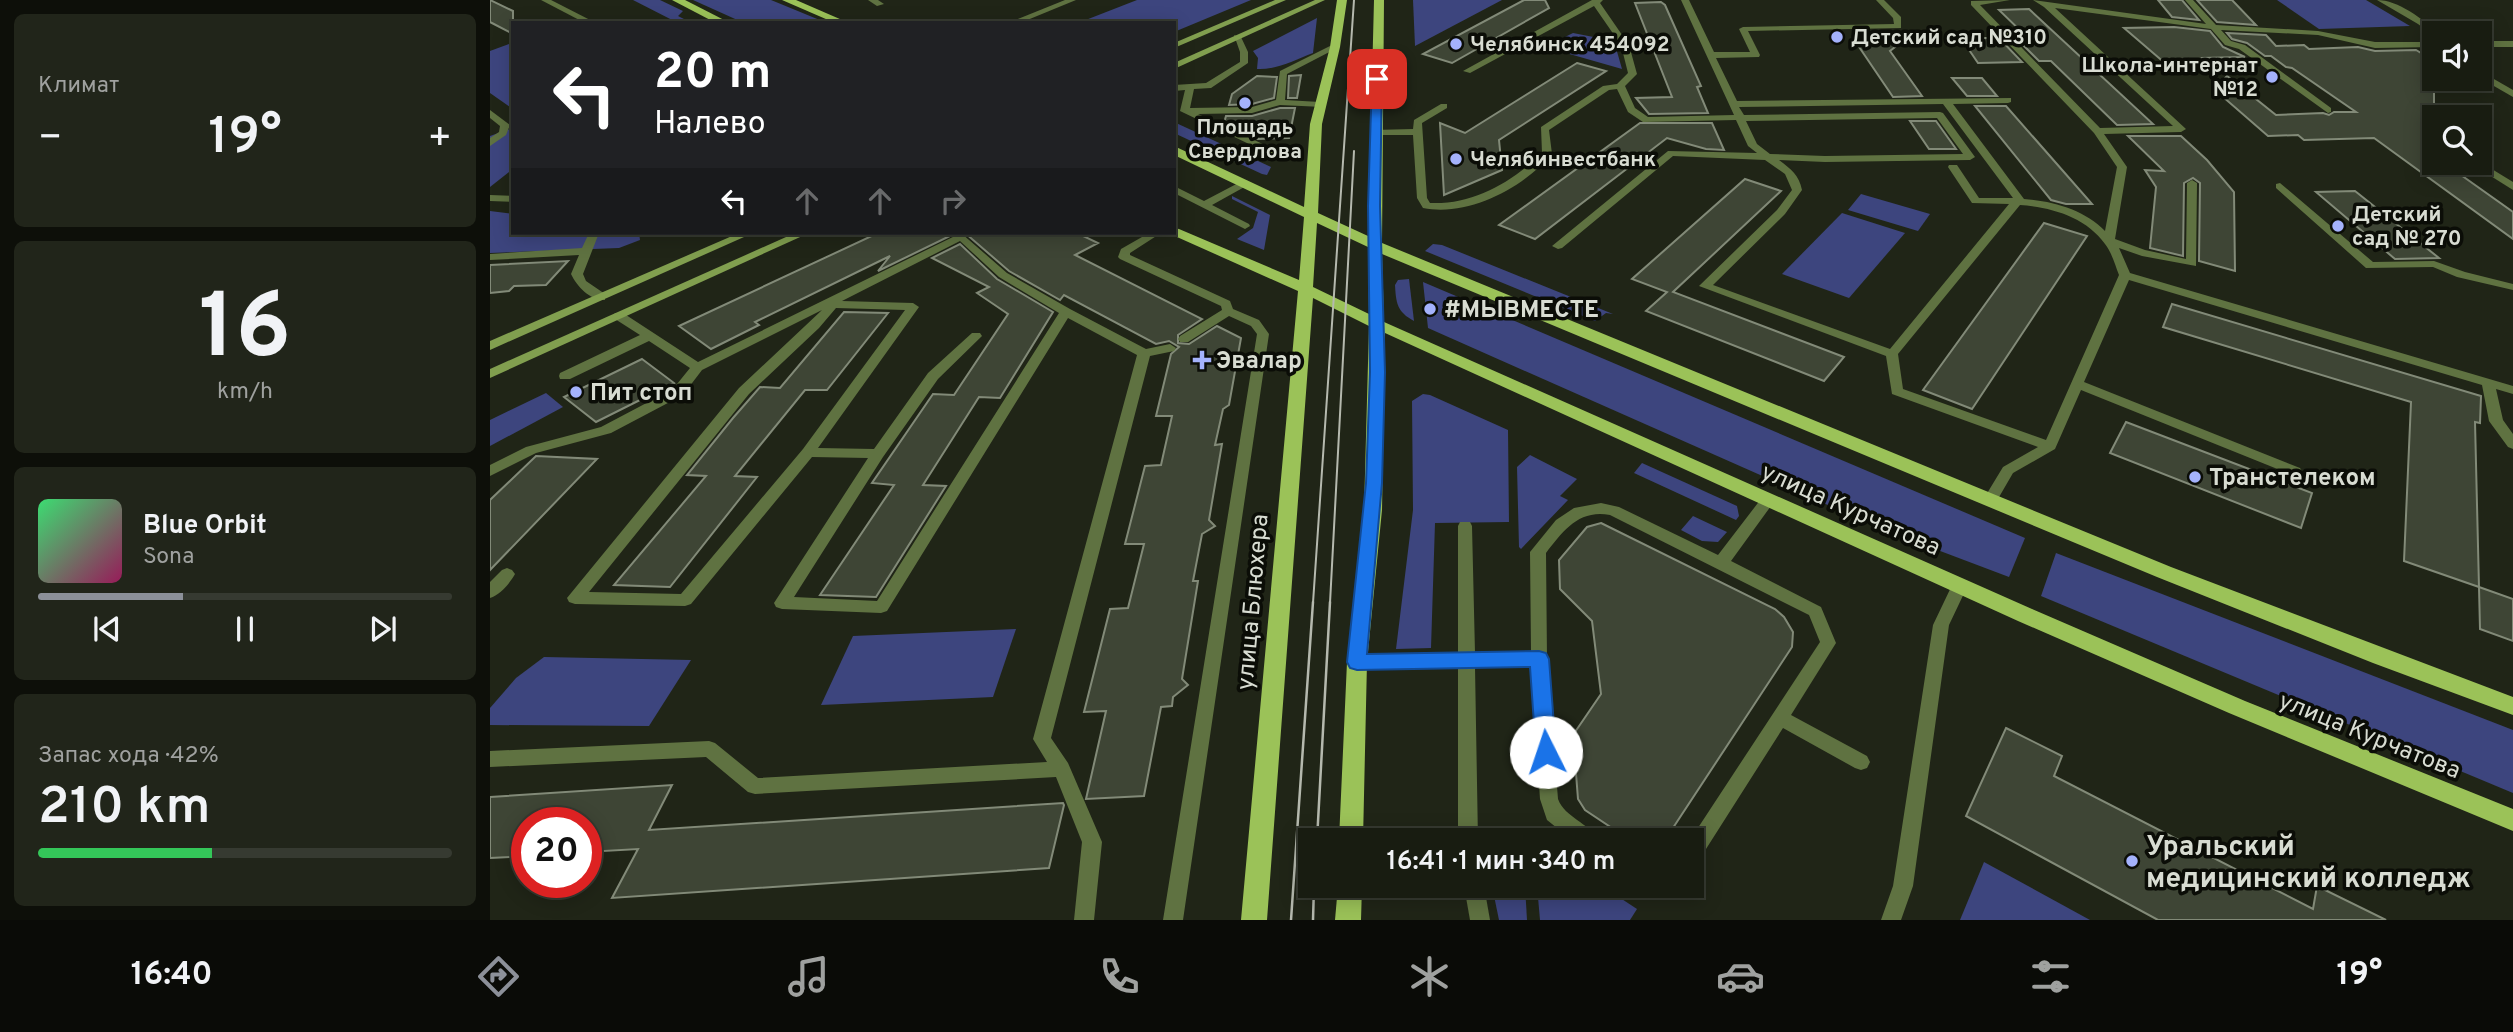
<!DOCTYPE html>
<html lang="ru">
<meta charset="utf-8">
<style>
body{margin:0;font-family:Overpass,sans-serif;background:#21251a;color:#f1f3f6;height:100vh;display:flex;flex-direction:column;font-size:26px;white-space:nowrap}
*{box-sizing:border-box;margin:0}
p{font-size:23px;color:#9fa19f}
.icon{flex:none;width:38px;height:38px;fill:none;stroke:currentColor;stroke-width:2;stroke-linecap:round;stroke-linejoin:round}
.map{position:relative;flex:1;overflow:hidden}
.sheet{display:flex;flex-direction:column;gap:14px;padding:14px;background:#0d0f09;width:490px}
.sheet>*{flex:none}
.hud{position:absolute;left:21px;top:21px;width:665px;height:214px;border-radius:0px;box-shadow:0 4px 18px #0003,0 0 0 2px #363a31;background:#202124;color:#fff;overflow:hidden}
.fabs{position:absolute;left:1932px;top:21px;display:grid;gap:14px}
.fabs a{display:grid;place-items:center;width:70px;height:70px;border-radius:0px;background:#181c11;box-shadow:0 4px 18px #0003,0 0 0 2px #363a31;font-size:35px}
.speed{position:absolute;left:21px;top:807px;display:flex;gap:14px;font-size:35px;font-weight:700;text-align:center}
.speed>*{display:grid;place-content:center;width:91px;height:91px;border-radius:50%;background:#181c11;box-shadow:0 4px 18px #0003,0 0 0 2px #363a31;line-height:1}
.speed .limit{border:10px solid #d22;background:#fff;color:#111}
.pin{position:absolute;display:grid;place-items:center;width:60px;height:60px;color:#fff;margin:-30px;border-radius:14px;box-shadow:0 4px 10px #0006}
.me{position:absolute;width:77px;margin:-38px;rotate:356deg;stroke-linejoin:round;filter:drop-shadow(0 0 5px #0008)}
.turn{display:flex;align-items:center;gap:24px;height:147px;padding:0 28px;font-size:32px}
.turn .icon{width:91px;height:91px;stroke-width:2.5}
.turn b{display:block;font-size:49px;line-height:60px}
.lanes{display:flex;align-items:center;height:66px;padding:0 28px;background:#0003;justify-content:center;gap:35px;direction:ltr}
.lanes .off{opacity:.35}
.big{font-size:52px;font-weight:600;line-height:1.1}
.sheet .widget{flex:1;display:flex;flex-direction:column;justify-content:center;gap:10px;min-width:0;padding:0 24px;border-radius:10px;background:#21251a}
.sheet .dial{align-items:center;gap:0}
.dial b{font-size:91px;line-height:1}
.song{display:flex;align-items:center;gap:21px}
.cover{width:84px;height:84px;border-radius:10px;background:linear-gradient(135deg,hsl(140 70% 55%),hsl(330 70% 35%))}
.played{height:7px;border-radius:4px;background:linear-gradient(90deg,#8c9099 35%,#363a31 35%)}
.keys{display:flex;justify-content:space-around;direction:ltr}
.heat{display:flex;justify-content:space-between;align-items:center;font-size:38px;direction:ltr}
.charge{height:10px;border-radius:5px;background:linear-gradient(90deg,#34c759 42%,#363a31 0)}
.trip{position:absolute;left:808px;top:828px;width:406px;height:70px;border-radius:0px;background:#181c11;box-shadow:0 4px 18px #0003,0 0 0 2px #363a31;font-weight:600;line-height:70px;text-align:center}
.tab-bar{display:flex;height:112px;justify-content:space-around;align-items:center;background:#0a0b07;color:#9fa19f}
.tab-bar .icon{width:49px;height:49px}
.tab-bar .active{color:#8c9099}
.tab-bar b{font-size:32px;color:#f1f3f6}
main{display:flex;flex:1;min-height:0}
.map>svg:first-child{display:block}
.green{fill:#3d457e}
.building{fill:#3e4535;stroke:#828a78;stroke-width:2}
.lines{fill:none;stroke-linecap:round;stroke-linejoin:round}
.lane{fill:#5f7241;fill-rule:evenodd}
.secondary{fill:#819f4f;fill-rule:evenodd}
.primary{fill:#9bc258;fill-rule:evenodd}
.tram-far1{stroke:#b5b9ae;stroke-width:2}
.tram{stroke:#b5b9ae;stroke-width:2.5}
.route{fill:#1a73e8;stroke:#114b97;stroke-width:2}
.poi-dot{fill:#a4b2fc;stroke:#0b0d07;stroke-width:2.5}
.labels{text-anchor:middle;stroke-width:7;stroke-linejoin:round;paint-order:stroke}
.far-poi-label{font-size:21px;font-weight:bold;fill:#d8dcd2;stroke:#0b0d07;text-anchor:start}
.poi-label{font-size:24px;font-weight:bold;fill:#d8dcd2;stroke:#0b0d07;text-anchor:start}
.street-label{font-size:24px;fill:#d8dcd2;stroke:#0b0d07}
.near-poi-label{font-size:28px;font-weight:bold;fill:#d8dcd2;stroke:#0b0d07;text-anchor:start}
</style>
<main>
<section class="sheet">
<div class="widget"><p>Климат</p>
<div class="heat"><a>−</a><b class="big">19°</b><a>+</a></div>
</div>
<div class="widget dial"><b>16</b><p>km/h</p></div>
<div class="widget">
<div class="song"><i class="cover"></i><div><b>Blue Orbit</b><p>Sona</p></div></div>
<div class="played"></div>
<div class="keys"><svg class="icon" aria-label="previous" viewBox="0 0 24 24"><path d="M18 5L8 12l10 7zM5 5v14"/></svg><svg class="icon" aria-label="pause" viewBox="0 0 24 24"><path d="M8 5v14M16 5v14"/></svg><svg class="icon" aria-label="next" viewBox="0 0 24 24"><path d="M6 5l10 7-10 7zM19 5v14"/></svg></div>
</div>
<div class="widget"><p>Запас хода · 42%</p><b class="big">210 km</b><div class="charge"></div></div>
</section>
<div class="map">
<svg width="2023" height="920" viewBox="0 0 2023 920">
<rect width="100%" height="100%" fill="#202517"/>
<g class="green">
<path d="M143,0h27l23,11 -5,5 14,7h-14z"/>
<path d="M203,0h78l56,23h-83z"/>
<path d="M647,0h114l-77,32v-9h-96z"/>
<path d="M923,0h89l-87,46z"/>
<path d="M1787,0h89l44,26 -91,3z"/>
<path d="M827,18l-4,35c-18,7 -37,17 -56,16l1,-11 -5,-7z"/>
<path d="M1083,33l41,8 8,28 -77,-22z"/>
<path d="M19,44l4,2v63l-23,-16v-42z"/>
<path d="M684,122l97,45 -4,8 -5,-1 -88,-41z"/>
<path d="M23,128v41l-23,18v-51z"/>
<path d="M1371,194l69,20 -12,17 -70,-21z"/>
<path d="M742,196l38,19 -6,35 -27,-11 16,-11 5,-16 -26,-13z"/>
<path d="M0,211l23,3v19h126l1,7 -21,8 -129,5z"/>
<path d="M1352,213l63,20 -56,65 -67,-24z"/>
<path d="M943,244l9,1 171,69 -7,-1 -11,8 -170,-70z"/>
<path d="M919,279l5,42c-17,-9 -18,-18 -19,-36l3,-5z"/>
<path d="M933,282l602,256 -16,39 -127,-48 -454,-201z"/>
<path d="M56,393l17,14 -73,39v-26z"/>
<path d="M933,394l7,1 78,35 1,92 -74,1 -4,125 -35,1 17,-139 -1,-109z"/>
<path d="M1040,455l47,24 -17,17 8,4 -47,49 -2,-2 -2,-80z"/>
<path d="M1152,463l95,43 2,10 -3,4 -102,-47z"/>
<path d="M1203,516l34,16 -9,10 -16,-1 -21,-11z"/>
<path d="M1566,553l457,177v63l-472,-197z"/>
<path d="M526,629l-23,68 -172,8 32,-69z"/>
<path d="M54,657l147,3 -42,66 -159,-1v-17l26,-30z"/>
<path d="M1494,862l106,58h-130z"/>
<path d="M1002,886h33l2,34h-28z"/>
<path d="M1047,886h65l35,23 -7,11h-90z"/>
</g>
<g class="building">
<path d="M0,0l23,11v23l-23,-12z"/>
<path d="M1034,0h21l4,8 -97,55 -29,-9z"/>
<path d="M1668,0h24l17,20 -27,-3z"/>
<path d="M1707,0h35l24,25 -39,-3z"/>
<path d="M1171,2l4,3 36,81 -4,1 11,26 -59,1 -13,-16 36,-1 -37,-94z"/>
<path d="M1539,9l124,115 -36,1 -66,-64h-12l-23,-23h12l-29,-28z"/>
<path d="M1684,27l36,4 13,16 22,10 -42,1 6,5 -43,1 -42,-36z"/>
<path d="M1737,33l39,2 10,11 28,-1 5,4 49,-2 17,4 41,-1 18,11v102h10l69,49v27l-139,-101 -70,2 -6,-5 -30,1 -53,-46 12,-14 49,39 47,-2 6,2 5,-3h22l-64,-44 -6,-1 -15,-11h-6l-18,-13 -15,-4z"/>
<path d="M1418,37l-18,14 32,45 -29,1 -40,-59z"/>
<path d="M1471,38h38l23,24 -44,1z"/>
<path d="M1087,63l29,8 -107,69 3,30 -58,25 -4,-72 25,10z"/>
<path d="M811,75l-4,23h-9l1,-22z"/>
<path d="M767,76l20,1 -3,21 -22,6 -23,1 3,-11z"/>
<path d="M1462,78h30l15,18h-30z"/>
<path d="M1485,106h31l86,98h-26l-15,-4z"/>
<path d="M790,108h15l-6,30 -31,1 -34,-16 2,-7h26z"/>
<path d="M1420,121h26l20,28h-27z"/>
<path d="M1150,123h72l12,27 -18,-1 -39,-11 -132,101 -36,-14z"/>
<path d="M1638,136h53l26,24 27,32 1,79 -36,-10 1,-78 -7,-5 -9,5 -1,73 -33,-8 6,-61 -11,-17 19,1z"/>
<path d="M1255,179l36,12 -108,101 171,65 -20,24 -178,-70 21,-19 -35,-13z"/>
<path d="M1865,191l84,67 -44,1 -79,-67z"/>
<path d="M1554,223l43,13 -115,173 -49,-19z"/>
<path d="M388,233h78l-78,38 12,-15 -135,66 4,3 -48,24 -32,-23z"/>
<path d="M475,233h112l21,10 -23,12 127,64 -24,16v8l11,1 28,-18 24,12 -12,67 -6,4 -8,36 7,-1 -13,76 6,6 -13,8 -9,47h5l-16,98 6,6 -15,12 -1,9 -11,1 -17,89 -58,3 20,-88 -22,1 26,-103 18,-1 16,-64h-19l20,-78 16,-1 11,-49h-16l15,-62 8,-7 -10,-6 -13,3 -92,-49 -4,5 -51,-29z"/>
<path d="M470,244l37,35 56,33 -53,86 -21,-1 -56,88 23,1 -70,111 -56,-2 74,-110 -22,-2 61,-89 21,1 54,-81 -31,-21 12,-6 -57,-29z"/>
<path d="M78,261l-22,24 -32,1 -5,5 -19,2v-28z"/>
<path d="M1682,304l309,92 -1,27 -5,-1 4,165 -75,-26 7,-159 -248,-75z"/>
<path d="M354,312l44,1 -61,77h-22l-70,86 22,1 -87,110 -56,-2 92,-109 -19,-1 46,-57 27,-31 20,1z"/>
<path d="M152,359l32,24 -78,39 -32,-25z"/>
<path d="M1636,422l186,71 -11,35 -191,-75z"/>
<path d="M46,456l61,3 -107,111v-70z"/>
<path d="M1111,523l174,86 9,8 9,15 -1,15 -127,193h-35l-45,-30 -7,-11 -5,-64 28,-41 -9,-73 -32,-32 -1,-29 28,-33z"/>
<path d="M1989,587l34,12v42l-33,-12z"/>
<path d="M1516,728l56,28 -8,20 259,133 4,-23 69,34h-228l-192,-104z"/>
<path d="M182,785l-23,45 414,-27 1,2 -15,63 -437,30 26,-49 -52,3v-30h-59v34l-37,2v-61z"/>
</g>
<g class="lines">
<g class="lane">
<path d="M51,0h10l45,23h-11z"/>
<path d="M378,0h10l6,4 -7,2z"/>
<path d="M575,0h11l-56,23h-12z"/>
<path d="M1102,0h11l-3,3 29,42 8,29 -12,12 10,22 13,9 86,-2 -53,-115h8l25,52h36l-11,-23 4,-2 151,-3 -1,-6 -17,-18h8l17,17v11l-153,3 12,24 -1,2 -43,1 21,43 274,-3v4l-3,1 -55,1 71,95c29,2 61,11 81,32l12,-64 -23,-34 -123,-128v-4l39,-1 -30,5 120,123 73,-2 -129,-119 -11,-7 173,24 -21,-24h8l23,25 102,6 57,11h59v5l-59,1 -57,-13 -97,-5 10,11 14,4 86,63v4l-3,1 -89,-64 -14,-4 -14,-16 -156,-21 131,121 -5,3 -77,2 23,33 -12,72 30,11 41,9 1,-76 5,-3 5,3 -1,83 -54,-10 -23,-8 11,25 383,113v8l-17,-5 7,31 10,14v15l-5,-2 -19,-26 -7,-36 -353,-105 -45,102 216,86 2,3 -2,3h-10l-209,-84 -26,59 -42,24 -18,31h-10l-2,-4 20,-33 35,-20 -146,-53 -6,-38 -187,-70 78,-76 15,-20 -7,-16 -20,-14 -92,-4 -111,92 -4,1 -6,-3 116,-95 89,2 -9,-7 -12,-26 -93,2 -15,-10 -11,-23 -8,1 -60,40 3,24c-29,34 -83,63 -129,54l-6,-10 -4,-63h-37l-3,-1v-4l40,-1 1,-9 27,-16h6v4l-25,15 5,75 3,5c43,2 82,-21 112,-50l-1,-26 62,-41 14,-2 11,-11 -7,-28 -27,-39 -124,67 -7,-2zM1453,104l70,94h-34l-22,-33h-8l-1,2 24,36 37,1 -119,145 -177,-64 72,-71 17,-24c-3,-15 -11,-21 -23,-30l46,2 145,-2 5,-3 -32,-44 -3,-1 -196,3 -5,-8zM1447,118l26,36 -138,2 -55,-2 -13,-10 -11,-23zM1530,205c31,2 66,12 85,39 7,9 10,21 14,31l-73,165 -143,-51 -5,-35z"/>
<path d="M1887,0c21,0 46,19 61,33h-4v3l-16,-12z"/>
<path d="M744,35l7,2 7,15v11l-37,25 -17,1 -4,19 62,-1 24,-7 4,-29 52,-26 7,2 -52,27 -2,26 35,2 3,1v4l-43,-2 -28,8 -54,1 82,38v4h-6l-94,-45 5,-21 -11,1v-6l32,-2 34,-21v-10z"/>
<rect x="1990" y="41" width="33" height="6"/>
<path d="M1990,71l33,19v7l-33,-19z"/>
<path d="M0,110l20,15 -4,10 -16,11v-8l9,-6 1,-6 -10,-8z"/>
<path d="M1992,163l31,19v8l-35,-22v-4z"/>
<path d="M754,180l4,1v4l-36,20 37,19 1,2 -5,3 -71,-36v-7l30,15z"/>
<path d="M1790,183l93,79 61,-1 31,11 48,12v6l-56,-13 -24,-10 -67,1 -90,-80v-4z"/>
<path d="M0,195l23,1v6l-23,-1z"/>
<path d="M99,233h10l-16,41 3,7 19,13v6c-14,1 -28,-13 -34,-26l8,-19 -89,5v-6l92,-6z"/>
<path d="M471,233l46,40 63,36 76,40 24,-5 6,4 -2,3 -24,5 -99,382 17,25 34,79 -8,78h-20l8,-78 -26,-65 -301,17 -7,-2 -42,-35 -216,10v-16l219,-10 6,2 43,35 289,-16 -14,-23 104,-384 -69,-37 -181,293 -6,2 -99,-4 -6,-2 -2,-4 94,-145 -56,-1 -121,147 -6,2 -110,-2 -6,-2 -2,-4 172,-210 83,-78 -120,60 -19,25 -72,38 -75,20 -46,23v-11l36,-18 75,-20 72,-38 17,-21 -41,-27 -79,38h-10l-1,-3 1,-3 80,-38 -25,-16 -2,-3 2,-3h8l75,49zM470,241l39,36 60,36 -182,288 -83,-4 89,-140 55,-78 44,-43 -2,-3h-8l-44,40 -54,76 -56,-1 101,-141 -6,-4 -71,-2zM346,308l69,2 -102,139 -122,145 -92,-2 160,-198 70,-66z"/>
<path d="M659,233h12l-31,20v2l100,46 3,8 26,11 10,14 -86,586h-20l94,-586 -6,-8 -22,-10 -41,26h-8l-2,-3 2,-3 42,-26 -1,-4 -101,-47 -2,-2 3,-8z"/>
<path d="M1279,494l7,5 -45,62 90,46 15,36 -45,72 76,41 3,6 -3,6 -6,2 -6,-2 -72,-40 -84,132 -7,3v-23h-2l130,-198 -11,-27 -199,-100c-31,-6 -47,16 -64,38l1,106 11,140c7,19 31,23 39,41h-25l-25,-20 -7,-21 -9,-133 -56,1 3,173h-20v-173l-101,2 -6,-2 -2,-5 2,-5 6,-2 101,-1v-128l2,-4h10l2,4 3,127 56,-1 -1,-100 26,-32 18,-12 27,-5 18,4 99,48 46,-60z"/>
<path d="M17,568l5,2 3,4c-5,9 -15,21 -25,24v-16l12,-12z"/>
<path d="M1470,579l6,2 2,4 -19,40 -36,261 -12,34h-20l12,-34 40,-261 21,-44z"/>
<path d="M974,886h20l6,34h-20z"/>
</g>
<g class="secondary">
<path d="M785,0h11l-112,48v-5z"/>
<path d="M825,0h10l-151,69v-6z"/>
<path d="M249,233h14l-263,117v-9z"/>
<path d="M305,233h14l-319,145v-9z"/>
</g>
<g class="primary">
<path d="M182,0h13l45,23h-14z"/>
<path d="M292,0h14l53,23h-14z"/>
<path d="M847,0h10l-7,47 -18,77 -4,89 50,23 6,-236h10l-2,243 789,324 342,130v18l-140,-52 -216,-86 -775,-323 2,68 648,287 213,92 268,108v22l-284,-118 -211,-92 -633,-288 -3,177 -15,152 -4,178h-24l8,-178 17,-152 5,-184 -56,-28 -46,622h-26l57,-629 -130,-58h6v-5l5,1 120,51 5,-63 -130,-62v-9l130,61 6,-83 20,-77zM827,223l51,24 1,67 -56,-27z"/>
<path d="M848,886h24l-1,34h-26z"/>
</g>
<g class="tram-far1">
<path d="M823,603l41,-603"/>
<path d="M840,603l24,-452"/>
</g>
<g class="tram">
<path d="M827,840l13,-238"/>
<path d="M801,920l22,-318"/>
<path d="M823,920l1,-34"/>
</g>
</g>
<path class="route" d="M887,76l5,3 -2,127 5,166 -3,111 -15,171 172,-3 7,2 3,6 7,93 -3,7 -7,2 -7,-2 -3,-7 -6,-85 -173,3 -7,-2 -3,-6 19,-179 4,-111 -2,-166 4,-127z"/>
<g class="poi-dot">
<circle cx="1347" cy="37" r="7"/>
<circle cx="966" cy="44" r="7"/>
<circle cx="1782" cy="77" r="7"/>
<circle cx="755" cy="103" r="7"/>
<circle cx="966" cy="159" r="7"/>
<circle cx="1848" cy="226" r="7"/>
<circle cx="940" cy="309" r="7"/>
<path d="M708.5 349.5h7v7h7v7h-7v7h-7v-7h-7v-7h7z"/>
<circle cx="86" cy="392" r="7"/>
<circle cx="1705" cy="477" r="7"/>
<circle cx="1642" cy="861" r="7"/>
</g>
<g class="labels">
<g class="far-poi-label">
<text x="1361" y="44">Детский сад №310</text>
<text x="980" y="51">Челябинск 454092</text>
<text x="1768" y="72" text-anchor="end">Школа-интернат<tspan x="1768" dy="24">№12</tspan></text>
<text x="755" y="134" text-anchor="middle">Площадь<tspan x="755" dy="24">Свердлова</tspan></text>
<text x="980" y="166">Челябинвестбанк</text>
<text x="1862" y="221">Детский<tspan x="1862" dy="24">сад № 270</tspan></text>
</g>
<g class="poi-label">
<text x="954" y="317">#МЫВМЕСТЕ</text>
<text x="726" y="368">Эвалар</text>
<text x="100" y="400">Пит стоп</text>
<text x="1719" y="485">Транстелеком</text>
</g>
<g class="street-label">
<text transform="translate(1361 509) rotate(24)" y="8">улица Курчатова</text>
<text transform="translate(762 602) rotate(-85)" y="8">улица Блюхера</text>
<text transform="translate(1880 735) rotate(22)" y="8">улица Курчатова</text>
</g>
<g class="near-poi-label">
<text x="1656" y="855">Уральский<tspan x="1656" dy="32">медицинский колледж</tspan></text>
</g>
</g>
</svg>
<div class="fabs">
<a><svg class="icon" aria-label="sound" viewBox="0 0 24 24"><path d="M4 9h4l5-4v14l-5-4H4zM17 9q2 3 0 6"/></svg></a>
<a><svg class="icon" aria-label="search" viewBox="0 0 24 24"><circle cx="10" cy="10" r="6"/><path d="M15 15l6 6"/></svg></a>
</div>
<div class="speed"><div class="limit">20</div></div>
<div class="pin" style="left:887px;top:79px;background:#d93025"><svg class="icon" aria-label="arrive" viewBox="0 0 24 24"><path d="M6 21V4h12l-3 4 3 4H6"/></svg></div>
<svg class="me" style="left:1056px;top:752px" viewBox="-20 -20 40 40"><circle r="19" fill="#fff"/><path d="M0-13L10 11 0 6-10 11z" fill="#1a73e8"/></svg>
<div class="trip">16:41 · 1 мин · 340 m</div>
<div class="hud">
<div class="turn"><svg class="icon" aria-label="left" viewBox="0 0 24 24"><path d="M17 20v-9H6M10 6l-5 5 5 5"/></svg><div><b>20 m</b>Налево</div></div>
<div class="lanes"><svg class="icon" aria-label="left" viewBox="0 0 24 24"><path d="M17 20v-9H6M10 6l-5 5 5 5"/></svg><svg class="icon off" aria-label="ahead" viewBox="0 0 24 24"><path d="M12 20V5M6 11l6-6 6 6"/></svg><svg class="icon off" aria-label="ahead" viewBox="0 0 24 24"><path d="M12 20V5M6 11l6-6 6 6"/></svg><svg class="icon off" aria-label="right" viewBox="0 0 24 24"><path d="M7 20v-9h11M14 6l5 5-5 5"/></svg></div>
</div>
</div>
</main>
<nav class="tab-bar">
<b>16:40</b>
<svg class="icon active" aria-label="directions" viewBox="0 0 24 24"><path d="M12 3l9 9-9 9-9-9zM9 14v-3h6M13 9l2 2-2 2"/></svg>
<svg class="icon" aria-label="music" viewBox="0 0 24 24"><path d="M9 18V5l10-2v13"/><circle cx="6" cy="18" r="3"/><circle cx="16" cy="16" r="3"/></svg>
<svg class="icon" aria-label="phone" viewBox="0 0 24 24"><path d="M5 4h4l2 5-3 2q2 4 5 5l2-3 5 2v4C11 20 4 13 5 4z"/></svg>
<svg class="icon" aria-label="climate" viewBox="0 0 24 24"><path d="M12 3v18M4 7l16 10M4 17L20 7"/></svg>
<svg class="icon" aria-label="car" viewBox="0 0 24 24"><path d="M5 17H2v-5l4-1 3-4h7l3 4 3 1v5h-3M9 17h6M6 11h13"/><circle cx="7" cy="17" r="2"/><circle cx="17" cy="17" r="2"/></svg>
<svg class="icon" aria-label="filters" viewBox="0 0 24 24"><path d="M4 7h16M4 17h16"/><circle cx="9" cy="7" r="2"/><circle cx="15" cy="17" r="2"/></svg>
<b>19°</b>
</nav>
